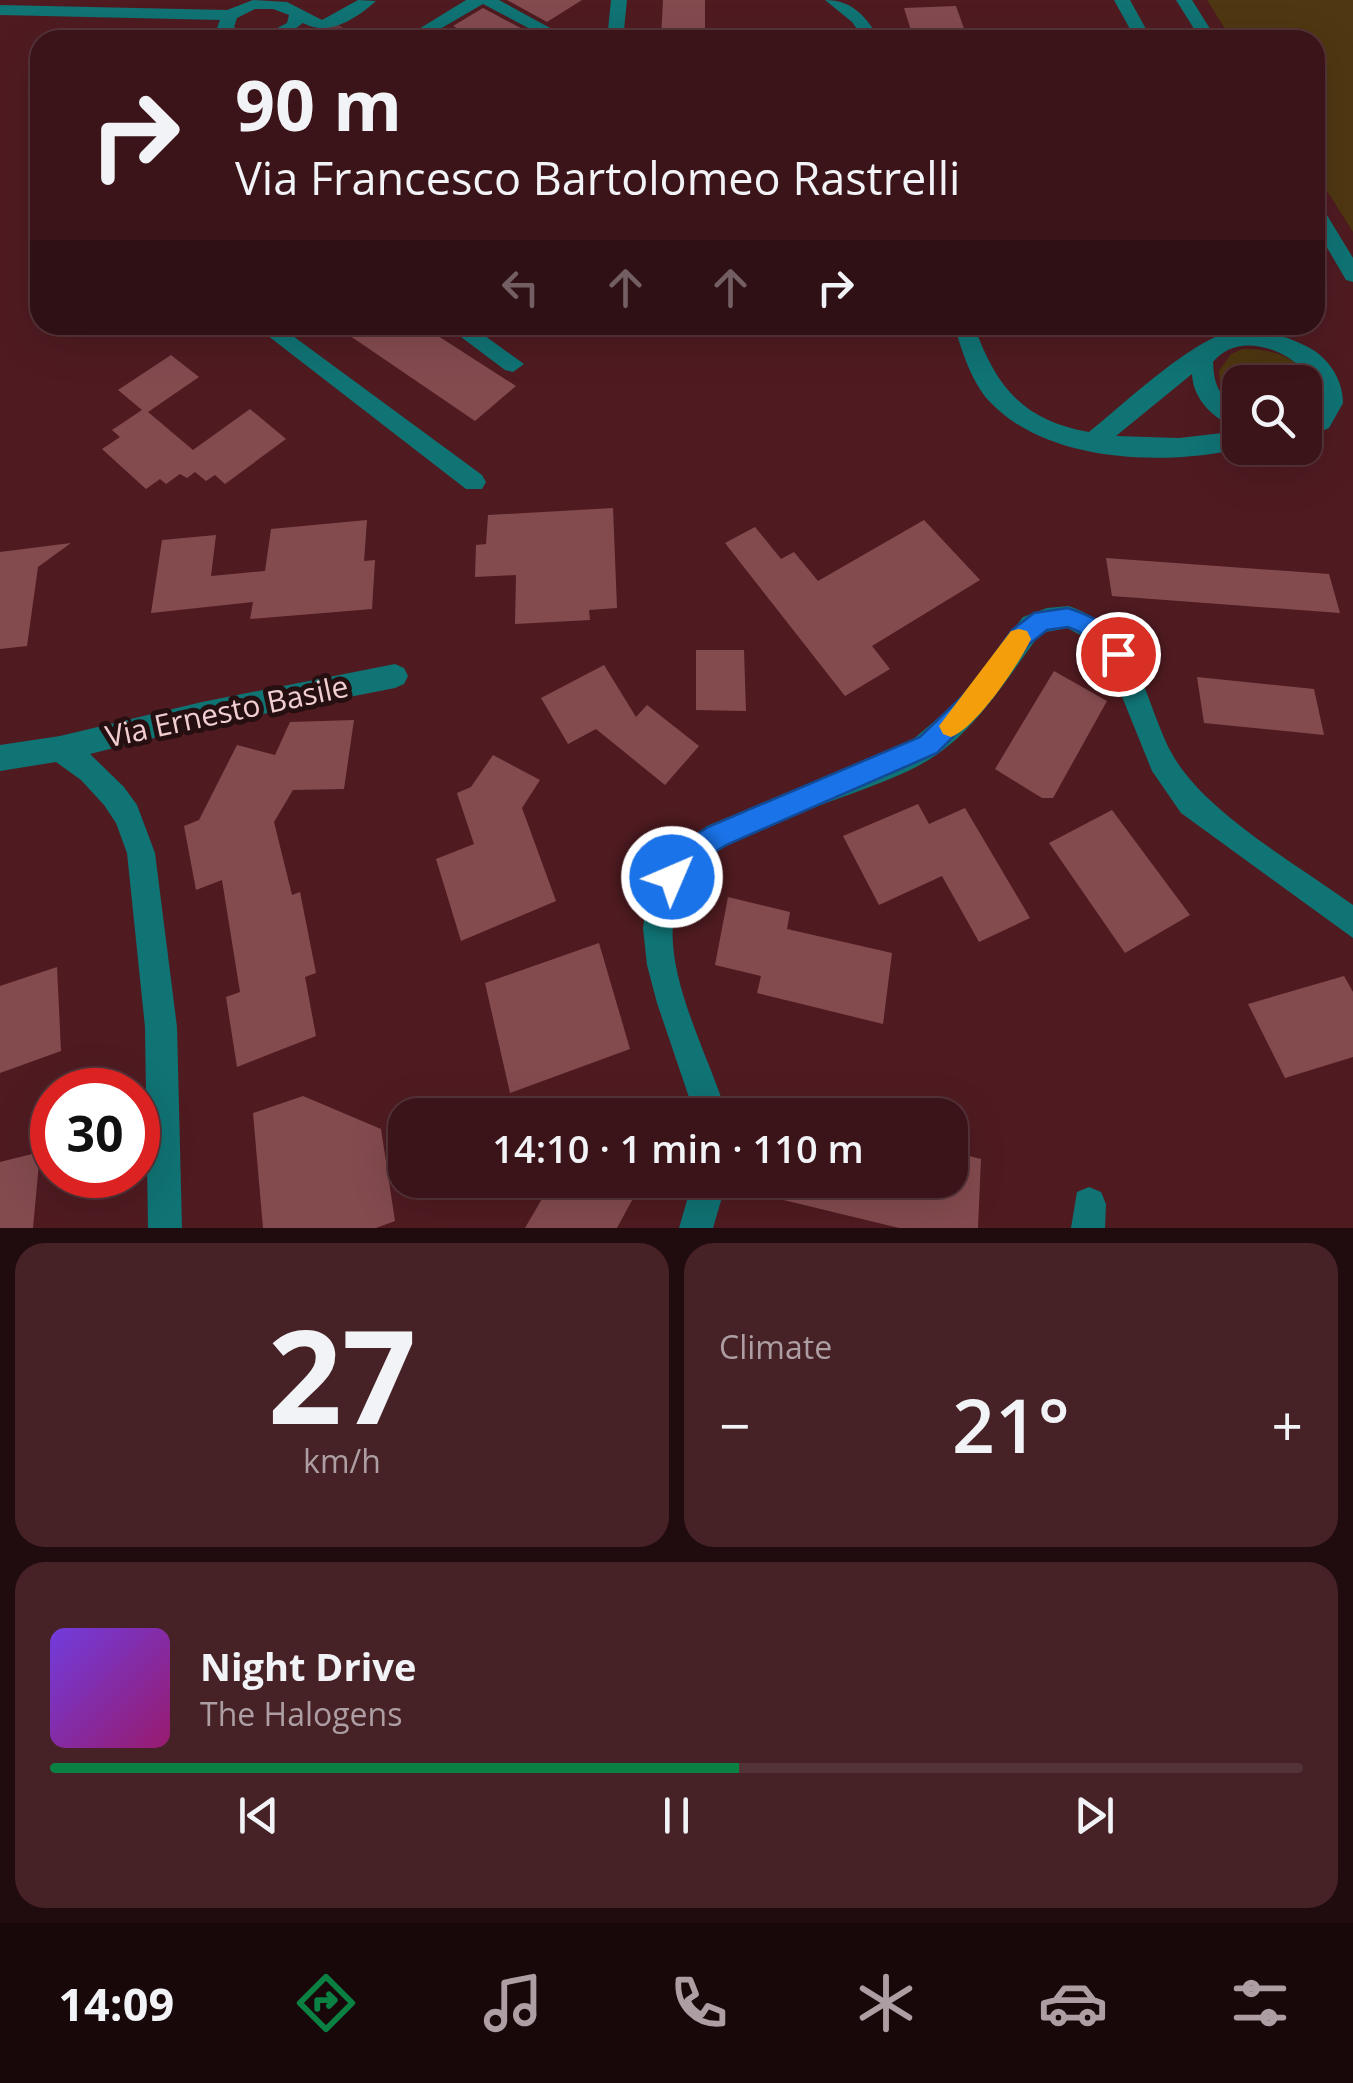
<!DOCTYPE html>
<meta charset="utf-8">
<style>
body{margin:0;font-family:"Open Sans",sans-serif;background:#462126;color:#f1f3f6;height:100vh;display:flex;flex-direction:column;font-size:38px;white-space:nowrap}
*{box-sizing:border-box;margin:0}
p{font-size:32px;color:#ac9ea2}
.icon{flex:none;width:55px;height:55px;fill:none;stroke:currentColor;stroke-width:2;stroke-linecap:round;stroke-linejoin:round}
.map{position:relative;height:1228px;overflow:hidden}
.side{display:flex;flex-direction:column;gap:15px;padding:15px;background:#200b0e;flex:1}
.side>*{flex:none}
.hud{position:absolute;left:30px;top:30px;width:1295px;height:305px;border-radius:30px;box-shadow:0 10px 40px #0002,0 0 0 2px #543338;background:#3b1419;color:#f1f3f6;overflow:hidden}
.buttons{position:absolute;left:1222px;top:365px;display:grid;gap:20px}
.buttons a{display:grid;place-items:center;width:100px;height:100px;border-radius:20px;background:#3b1419;box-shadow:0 10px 40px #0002,0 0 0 2px #543338;font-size:50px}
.speed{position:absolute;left:30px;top:1068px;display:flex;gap:20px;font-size:50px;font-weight:700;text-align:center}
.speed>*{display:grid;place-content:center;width:130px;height:130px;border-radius:50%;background:#3b1419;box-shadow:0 10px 40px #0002,0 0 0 2px #543338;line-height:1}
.speed .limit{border:15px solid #d22;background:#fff;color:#111}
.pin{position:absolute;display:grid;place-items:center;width:85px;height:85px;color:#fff;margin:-42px;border:5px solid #fff;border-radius:50%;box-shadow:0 2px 10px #0007}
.me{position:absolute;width:110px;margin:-55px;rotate:45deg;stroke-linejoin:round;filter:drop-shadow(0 0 8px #0008)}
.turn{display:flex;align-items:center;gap:35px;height:210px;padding:0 40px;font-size:45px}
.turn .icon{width:130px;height:130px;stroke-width:2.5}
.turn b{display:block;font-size:70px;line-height:85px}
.lanes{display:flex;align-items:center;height:95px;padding:0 40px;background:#0003;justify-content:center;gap:50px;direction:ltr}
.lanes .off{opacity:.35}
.big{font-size:75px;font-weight:600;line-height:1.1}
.side .tile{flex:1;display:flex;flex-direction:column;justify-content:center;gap:15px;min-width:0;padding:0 35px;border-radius:30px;background:#462126}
.side .dial{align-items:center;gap:0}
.dial b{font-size:130px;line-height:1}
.song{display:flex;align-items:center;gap:30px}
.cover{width:120px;height:120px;border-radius:15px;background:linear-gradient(135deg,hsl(260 70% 55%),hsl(320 70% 35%))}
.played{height:10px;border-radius:5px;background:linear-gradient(90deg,#0b8043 55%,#543338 55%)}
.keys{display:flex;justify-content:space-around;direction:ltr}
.heat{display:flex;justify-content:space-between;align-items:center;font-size:55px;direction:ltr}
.side .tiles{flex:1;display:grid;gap:15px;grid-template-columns:1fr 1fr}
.tile:last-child{grid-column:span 2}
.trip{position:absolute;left:388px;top:1098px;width:580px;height:100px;border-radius:30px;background:#3b1419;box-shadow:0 10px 40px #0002,0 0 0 2px #543338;font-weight:600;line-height:100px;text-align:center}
.tabs{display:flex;height:160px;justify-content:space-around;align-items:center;background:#18080a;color:#ac9ea2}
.tabs .icon{width:70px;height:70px}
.tabs .active{color:#0b8043}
.tabs b{font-size:45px;color:#f1f3f6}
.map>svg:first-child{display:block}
.green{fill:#4f3711}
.building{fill:#844b4f}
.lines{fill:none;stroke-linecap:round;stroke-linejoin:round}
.minor-tunnel{stroke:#67363b;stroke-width:19;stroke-dasharray:19 9;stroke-linecap:butt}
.minor{fill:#107374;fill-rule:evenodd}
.route{fill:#1a73e8;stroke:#114b97;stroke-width:2.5}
.slow{fill:#f59e0b}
.labels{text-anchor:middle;stroke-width:10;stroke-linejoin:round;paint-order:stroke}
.street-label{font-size:30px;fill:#f1cecf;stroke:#260f11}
</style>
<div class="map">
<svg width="1353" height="1228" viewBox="0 0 1353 1228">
<rect width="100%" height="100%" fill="#4f1b21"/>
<g class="green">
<path d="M1207,0h146v232l-38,-60v-132h-83z"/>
<path d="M1242,349c31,-1 60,9 72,39l-6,20 -3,2v-28h-65v23l-3,-2 -17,-21 -1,-11 12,-17z"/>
</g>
<g class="building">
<path d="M507,0h75l-35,22z"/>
<path d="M663,0h42v38h-44z"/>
<path d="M956,6l12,34h-54l-10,-32z"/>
<path d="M483,8l60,32h-63l-27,-14z"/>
<path d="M334,325h87l95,61 -41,35z"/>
<path d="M171,355l28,22 -51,35 45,38 57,-41 36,30 -61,45 -10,-9 -9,6 -11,-9 -8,6 -7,-4 -14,10 -6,-5 -14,10 -44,-40 18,-12 -8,-7 30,-20 -24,-20z"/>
<path d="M613,508l4,100 -28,2 1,10 -75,4 1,-49 -41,2 1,-32 10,-1 2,-29z"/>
<path d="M367,520l-3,41 11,-1 -3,49 -122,10 3,-17 -102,11 11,-73 54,-5 -5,41 54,-5 6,-42z"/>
<path d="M924,520l56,60 -108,66 18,23 -45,27 -120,-153 30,-16 26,32 13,-7 24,29z"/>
<path d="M71,543l-33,24 -11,79 -27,3v-97z"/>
<path d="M1106,558l223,16 11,39 -228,-17z"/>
<path d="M696,650h48l2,61 -50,-1z"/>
<path d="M604,665l32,52 11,-12 52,41 -34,39 -69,-56 -28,15 -27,-46z"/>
<path d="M1054,671l53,30 -54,97h-11l-47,-29z"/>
<path d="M1197,677l117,12 10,46 -120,-12z"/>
<path d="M354,720l-10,69 -51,1 -19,32 18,73 8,-3 16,81 -11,4 11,59 -79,31 -11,-70 14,-5 -18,-112 -26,10 -12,-64 15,-6 38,-75 38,10 15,-33z"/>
<path d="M493,755l47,25 -18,28 34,93 -95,40 -25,-82 38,-15 -17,-51 14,-6z"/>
<path d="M918,804l11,20 36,-16 65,110 -51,24 -37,-66 -63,29 -36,-69z"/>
<path d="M1112,810l78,105 -65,38 -76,-110z"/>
<path d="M728,897l62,15 -3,17 105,24 -9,71 -126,-31 4,-17 -46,-11z"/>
<path d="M599,943l31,106 -120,44 -25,-110z"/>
<path d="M57,967l4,84 -61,22v-87z"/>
<path d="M1344,976l9,16v65l-68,21 -37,-74z"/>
<path d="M303,1096l78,33 14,92 -19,7h-113l-10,-115z"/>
<path d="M950,1151l31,8 -3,69h-79l-156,-38 1,-10h206z"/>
<path d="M40,1152l-7,76h-33v-66z"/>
<path d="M553,1180h90l-26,48h-92z"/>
</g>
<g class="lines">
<path class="minor-tunnel" d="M322,27l24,13"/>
<g class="minor">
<path d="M253,0l34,2 35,18 36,-20 18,1c-20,18 -48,36 -73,22l-23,17h-51l-12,-12 3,-8 -220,-5v-10l227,5zM255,9h18l16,6 -2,8 -33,17 -20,-13 3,-9z"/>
<path d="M466,0h33l73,40h-21l-68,-36 -62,36h-20z"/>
<path d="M611,0h16l-4,40h-16z"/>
<path d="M825,0c29,0 41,18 56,40h-16l-13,-18z"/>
<path d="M1114,0h16l22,40h-16z"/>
<path d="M1176,0h16l25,40h-16z"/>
<path d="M1315,205l7,2 31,51v24l-7,-2 -31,-53z"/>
<path d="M254,325h24l204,150 4,7 -4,7h-16z"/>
<path d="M445,325h25l54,39 -11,8 -8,-2z"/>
<path d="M954,325h20c21,61 49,96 115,107 34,-27 105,-95 145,-101 25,-4 52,5 74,16 21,11 35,33 35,56l-14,25 -24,10v-18c48,-32 -52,-108 -92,-58 1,24 6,34 27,48v19c-24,-8 -47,-28 -48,-55l-76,62 63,2 61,-7v17h4c-78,18 -196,16 -255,-47 -18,-20 -27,-50 -35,-76z"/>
<path d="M1069,606c71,26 72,86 102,146 31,59 127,113 182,153v33l-172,-125 -29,-42 -44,-109 -20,-23 -21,-11 -26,5c-33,43 -64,97 -111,126 -58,37 -199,64 -239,116 -12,15 -17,31 -18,49 -5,59 37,135 54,191h-32l-38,-112 -10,-38 -4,-37 5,-34 24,-41 35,-27 204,-85 45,-38 67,-86 24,-9z"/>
<path d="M395,664l9,4 4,8 -4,8 -9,4 -193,38 -112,28 34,33 13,18 18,48 22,174 5,201h-34l-3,-201 -18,-174 -11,-30 -12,-18 -23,-25 -25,-18 -56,9v-26l60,-9 142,-34z"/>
<path d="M693,1180h34l-14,48h-34z"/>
<path d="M1089,1187l12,5 5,12 -1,24h-34l6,-36z"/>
</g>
</g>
<path class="route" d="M1068,608c27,9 48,20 61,46l-3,8 -8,3 -9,-3 -13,-18 -18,-13 -10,-4 -21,3 -19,15 -40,57 -51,51 -211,92 -25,16 -20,25 -9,4 -10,-4 -4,-9c10,-23 29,-37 50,-50l212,-90 52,-50 40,-57 22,-17z"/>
<path class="slow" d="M1019,629l8,2 4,8c-12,25 -54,88 -80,98l-8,-3 -4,-8 72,-95z"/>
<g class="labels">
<g class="street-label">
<text transform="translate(227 712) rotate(-12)" y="10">Via Ernesto Basile</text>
</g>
</g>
</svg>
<div class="buttons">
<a><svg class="icon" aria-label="search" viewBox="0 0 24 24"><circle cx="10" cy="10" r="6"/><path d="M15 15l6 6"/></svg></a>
</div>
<div class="speed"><div class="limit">30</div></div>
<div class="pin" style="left:1118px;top:654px;background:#d93025"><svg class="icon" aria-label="arrive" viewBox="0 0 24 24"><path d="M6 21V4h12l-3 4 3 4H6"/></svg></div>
<svg class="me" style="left:672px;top:877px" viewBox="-20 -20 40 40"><circle r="17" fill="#1a73e8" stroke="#fff" stroke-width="3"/><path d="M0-11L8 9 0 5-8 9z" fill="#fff"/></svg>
<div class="trip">14:10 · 1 min · 110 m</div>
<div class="hud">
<div class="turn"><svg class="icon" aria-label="right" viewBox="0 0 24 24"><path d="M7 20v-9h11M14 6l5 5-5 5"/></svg><div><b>90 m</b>Via Francesco Bartolomeo Rastrelli</div></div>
<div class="lanes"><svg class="icon off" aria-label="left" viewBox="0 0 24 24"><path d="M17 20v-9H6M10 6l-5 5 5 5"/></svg><svg class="icon off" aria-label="ahead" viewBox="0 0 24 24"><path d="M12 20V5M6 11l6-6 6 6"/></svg><svg class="icon off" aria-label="ahead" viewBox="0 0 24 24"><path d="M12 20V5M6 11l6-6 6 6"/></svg><svg class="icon" aria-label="right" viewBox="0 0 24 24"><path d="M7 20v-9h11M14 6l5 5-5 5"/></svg></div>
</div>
</div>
<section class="side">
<div class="tiles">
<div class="tile dial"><b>27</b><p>km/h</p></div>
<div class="tile"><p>Climate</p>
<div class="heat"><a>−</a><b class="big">21°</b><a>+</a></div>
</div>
<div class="tile">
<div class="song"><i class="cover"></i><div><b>Night Drive</b><p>The Halogens</p></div></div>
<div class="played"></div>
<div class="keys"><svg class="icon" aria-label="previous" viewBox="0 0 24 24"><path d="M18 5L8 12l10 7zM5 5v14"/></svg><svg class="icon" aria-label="pause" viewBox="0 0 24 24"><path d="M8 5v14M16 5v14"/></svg><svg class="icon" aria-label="next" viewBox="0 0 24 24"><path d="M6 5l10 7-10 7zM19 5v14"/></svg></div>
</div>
</div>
</section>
<nav class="tabs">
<b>14:09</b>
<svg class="icon active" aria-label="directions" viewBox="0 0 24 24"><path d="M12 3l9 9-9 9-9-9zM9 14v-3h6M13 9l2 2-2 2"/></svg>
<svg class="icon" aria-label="music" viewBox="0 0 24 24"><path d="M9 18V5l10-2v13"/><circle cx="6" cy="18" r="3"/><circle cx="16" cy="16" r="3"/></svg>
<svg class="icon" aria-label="phone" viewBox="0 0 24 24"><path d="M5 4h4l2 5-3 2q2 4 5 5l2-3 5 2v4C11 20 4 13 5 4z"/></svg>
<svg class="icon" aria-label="climate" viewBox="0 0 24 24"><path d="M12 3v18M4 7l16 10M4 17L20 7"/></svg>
<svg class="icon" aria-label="car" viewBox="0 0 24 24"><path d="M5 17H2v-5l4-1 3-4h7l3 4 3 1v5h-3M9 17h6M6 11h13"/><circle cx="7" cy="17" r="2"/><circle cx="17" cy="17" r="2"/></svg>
<svg class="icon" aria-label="filters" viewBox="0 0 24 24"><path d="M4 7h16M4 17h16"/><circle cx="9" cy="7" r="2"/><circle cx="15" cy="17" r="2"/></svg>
</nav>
